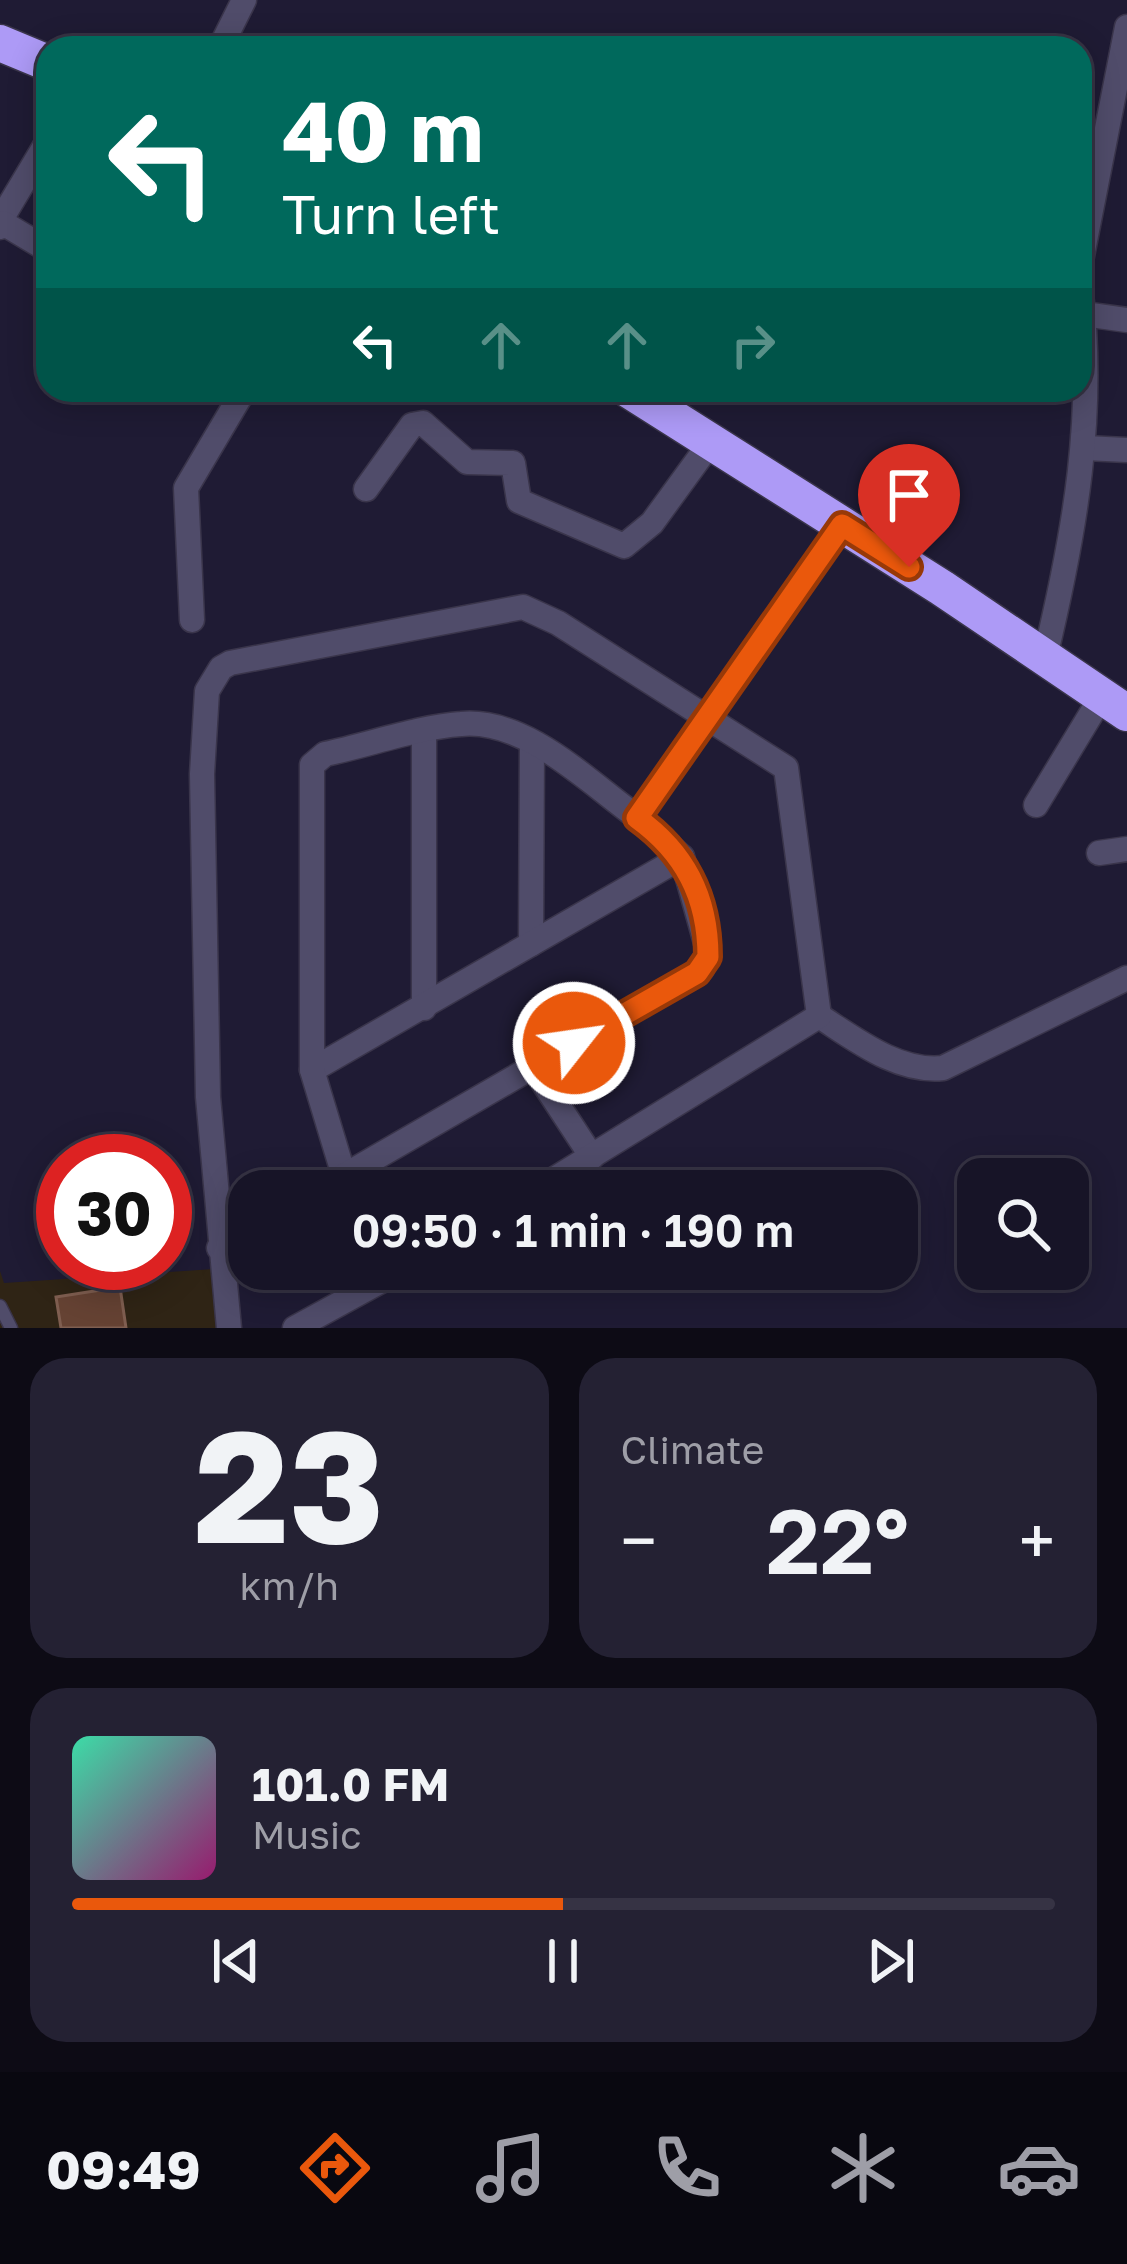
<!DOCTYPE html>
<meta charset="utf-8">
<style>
body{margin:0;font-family:"Golos Text",sans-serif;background:#242133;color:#f1f3f6;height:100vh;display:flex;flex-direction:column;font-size:45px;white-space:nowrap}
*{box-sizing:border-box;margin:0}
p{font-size:39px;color:#9e9ea7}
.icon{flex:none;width:66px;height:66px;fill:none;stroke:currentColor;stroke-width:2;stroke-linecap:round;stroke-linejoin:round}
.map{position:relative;height:1328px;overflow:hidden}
.drawer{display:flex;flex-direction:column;gap:30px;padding:30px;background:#0d0b15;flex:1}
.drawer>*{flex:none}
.banner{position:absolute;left:36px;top:36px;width:1056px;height:366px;border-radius:36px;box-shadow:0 6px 30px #0003,0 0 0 3px #363344;background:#00695c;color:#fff;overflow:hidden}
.buttons{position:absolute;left:957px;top:1158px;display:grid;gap:24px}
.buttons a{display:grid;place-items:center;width:132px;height:132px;border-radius:24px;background:#171427;box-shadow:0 6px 30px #0003,0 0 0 3px #363344;font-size:60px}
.speed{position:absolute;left:36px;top:1134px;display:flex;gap:24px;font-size:60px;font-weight:700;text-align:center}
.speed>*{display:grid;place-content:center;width:156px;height:156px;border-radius:50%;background:#171427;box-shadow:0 6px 30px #0003,0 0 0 3px #363344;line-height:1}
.speed .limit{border:18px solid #d22;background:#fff;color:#111}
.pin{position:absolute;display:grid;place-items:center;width:102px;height:102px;color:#fff;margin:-123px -51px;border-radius:50% 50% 50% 0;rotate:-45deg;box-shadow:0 0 12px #0007}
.pin .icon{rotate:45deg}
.me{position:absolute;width:132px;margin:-66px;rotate:60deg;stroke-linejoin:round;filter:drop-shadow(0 0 9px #0008)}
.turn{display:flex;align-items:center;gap:42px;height:252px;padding:0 48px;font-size:54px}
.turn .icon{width:156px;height:156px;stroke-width:2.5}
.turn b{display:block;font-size:84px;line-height:102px}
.lanes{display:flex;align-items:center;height:114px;padding:0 48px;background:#0003;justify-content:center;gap:60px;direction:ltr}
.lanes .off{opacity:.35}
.big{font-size:90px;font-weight:600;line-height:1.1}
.drawer .widget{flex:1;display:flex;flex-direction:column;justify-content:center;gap:18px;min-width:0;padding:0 42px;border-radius:36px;background:#242133}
.drawer .dial{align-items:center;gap:0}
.dial b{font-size:156px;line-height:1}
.song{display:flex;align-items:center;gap:36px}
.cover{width:144px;height:144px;border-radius:18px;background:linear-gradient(135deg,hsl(160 70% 55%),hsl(320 70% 35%))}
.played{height:12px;border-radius:6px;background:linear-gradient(90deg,#ea580c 50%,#363344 50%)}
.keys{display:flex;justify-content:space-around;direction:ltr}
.heat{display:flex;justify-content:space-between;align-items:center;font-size:66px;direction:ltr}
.drawer .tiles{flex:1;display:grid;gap:30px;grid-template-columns:1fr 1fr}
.widget:last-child{grid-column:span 2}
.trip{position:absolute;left:228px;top:1170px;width:690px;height:120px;border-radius:36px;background:#171427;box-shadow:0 6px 30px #0003,0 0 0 3px #363344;font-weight:600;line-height:120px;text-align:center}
.dock{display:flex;height:192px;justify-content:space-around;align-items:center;background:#090810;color:#9e9ea7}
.dock .icon{width:84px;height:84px}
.dock .on{color:#ea580c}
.dock b{font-size:54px;color:#f1f3f6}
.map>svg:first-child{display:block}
.commercial{fill:#2f2415}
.building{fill:#654233;stroke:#7f5e50;stroke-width:3}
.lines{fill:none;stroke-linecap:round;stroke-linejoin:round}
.lane-casing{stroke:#3a354b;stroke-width:15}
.street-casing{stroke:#3a354b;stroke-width:27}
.highway-casing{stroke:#3a354b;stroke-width:39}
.lane{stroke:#504c6a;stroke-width:12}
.street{stroke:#504c6a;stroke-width:24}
.highway{stroke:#ad9af6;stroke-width:36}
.route-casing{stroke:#983908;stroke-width:30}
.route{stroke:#ea580c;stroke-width:21}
</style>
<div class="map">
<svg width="1127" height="1328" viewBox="0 0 1127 1328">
<rect width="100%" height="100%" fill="#1f1b34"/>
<path class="commercial" d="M214,1269l4,59h-218v-57l4,12z"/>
<path class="building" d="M120,1287l6,41h-65l-5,-31z"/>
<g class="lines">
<defs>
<path id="lane" d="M0,1306l11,22"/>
<g id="street">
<path d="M220,48l24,-48"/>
<path d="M0,221l48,-80"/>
<path d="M0,227l3,-4 45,27"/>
<path d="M1080,266l47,-239"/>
<path d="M1084,314l43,6"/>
<path d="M1085,448l42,2"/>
<path d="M366,489l46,-64 11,-2 44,39 46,1 6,38 105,45 28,-23 59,-81"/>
<path d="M192,620l-6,-132 58,-98"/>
<path d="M1045,657c30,-125 51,-243 35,-372"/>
<path d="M1036,805l66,-109"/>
<path d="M1099,853l28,-4"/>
<path d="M531,944l1,-200"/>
<path d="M424,1008v-275"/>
<path d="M819,1016c36,23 79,57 124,52l184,-90"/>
<path d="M533,1067l59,90"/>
<path d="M312,1070l370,-213"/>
<path d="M348,1189l-36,-119v-305l13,-11c44,-9 92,-27 136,-30 65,-6 127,58 176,93"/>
<path d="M318,1191l384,-222 6,-19 -26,-93 -45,-40 205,-292"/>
<path d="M219,1248l30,-17"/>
<path d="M229,1328l-21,-231 -6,-323 5,-83 14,-23 9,-5 293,-56 35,16 228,145 33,248 -284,175"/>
<path d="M295,1328l108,-59"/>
</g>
<g id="highway">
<path d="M0,43l48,20"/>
<path d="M629,390l313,198 185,125"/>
</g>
</defs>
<use href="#lane" class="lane-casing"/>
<use href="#street" class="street-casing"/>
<use href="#highway" class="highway-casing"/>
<use href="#lane" class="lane"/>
<use href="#street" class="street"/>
<use href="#highway" class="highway"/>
</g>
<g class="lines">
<defs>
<path id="route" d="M574,1043l123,-70 11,-16c0,-61 -24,-105 -71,-139l205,-293 67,42"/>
</defs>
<use href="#route" class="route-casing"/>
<use href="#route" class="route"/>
</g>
</svg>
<div class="buttons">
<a><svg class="icon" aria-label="search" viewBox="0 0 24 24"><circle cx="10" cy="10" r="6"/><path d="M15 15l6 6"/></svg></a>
</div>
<div class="speed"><div class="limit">30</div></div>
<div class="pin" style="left:909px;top:567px;background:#d93025"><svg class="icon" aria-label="arrive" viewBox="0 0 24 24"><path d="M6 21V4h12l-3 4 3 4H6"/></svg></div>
<svg class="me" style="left:574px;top:1043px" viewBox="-20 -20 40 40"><circle r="17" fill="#ea580c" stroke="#fff" stroke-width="3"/><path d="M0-11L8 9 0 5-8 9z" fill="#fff"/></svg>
<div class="trip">09:50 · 1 min · 190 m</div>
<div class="banner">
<div class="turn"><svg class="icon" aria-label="left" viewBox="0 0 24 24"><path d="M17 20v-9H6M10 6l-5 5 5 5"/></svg><div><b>40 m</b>Turn left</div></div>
<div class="lanes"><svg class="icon" aria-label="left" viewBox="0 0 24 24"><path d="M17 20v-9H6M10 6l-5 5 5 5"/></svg><svg class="icon off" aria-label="ahead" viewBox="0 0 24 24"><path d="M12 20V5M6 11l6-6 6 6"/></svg><svg class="icon off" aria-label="ahead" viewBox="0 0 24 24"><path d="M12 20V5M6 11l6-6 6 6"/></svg><svg class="icon off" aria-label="right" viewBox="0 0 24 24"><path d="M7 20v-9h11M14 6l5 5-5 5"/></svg></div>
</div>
</div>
<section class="drawer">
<div class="tiles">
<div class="widget dial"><b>23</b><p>km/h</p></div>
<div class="widget"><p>Climate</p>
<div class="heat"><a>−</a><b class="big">22°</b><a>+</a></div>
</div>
<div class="widget">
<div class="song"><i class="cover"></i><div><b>101.0 FM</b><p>Music</p></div></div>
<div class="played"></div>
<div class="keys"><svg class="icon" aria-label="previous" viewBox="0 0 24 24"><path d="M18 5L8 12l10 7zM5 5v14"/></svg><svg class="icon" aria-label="pause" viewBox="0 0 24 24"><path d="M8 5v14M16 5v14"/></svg><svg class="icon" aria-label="next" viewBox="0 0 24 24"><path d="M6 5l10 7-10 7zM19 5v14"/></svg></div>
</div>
</div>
</section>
<nav class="dock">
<b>09:49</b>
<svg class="icon on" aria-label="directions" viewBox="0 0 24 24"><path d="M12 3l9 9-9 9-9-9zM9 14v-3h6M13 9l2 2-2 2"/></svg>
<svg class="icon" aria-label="music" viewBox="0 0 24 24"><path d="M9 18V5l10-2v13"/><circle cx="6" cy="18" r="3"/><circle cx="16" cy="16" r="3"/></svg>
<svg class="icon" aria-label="phone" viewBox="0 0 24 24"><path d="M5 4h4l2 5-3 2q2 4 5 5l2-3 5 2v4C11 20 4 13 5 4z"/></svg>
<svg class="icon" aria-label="climate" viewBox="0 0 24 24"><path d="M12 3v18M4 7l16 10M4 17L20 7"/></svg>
<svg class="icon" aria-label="car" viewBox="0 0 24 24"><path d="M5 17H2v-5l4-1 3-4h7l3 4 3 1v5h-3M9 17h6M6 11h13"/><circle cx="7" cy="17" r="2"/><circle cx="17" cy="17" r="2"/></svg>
</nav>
